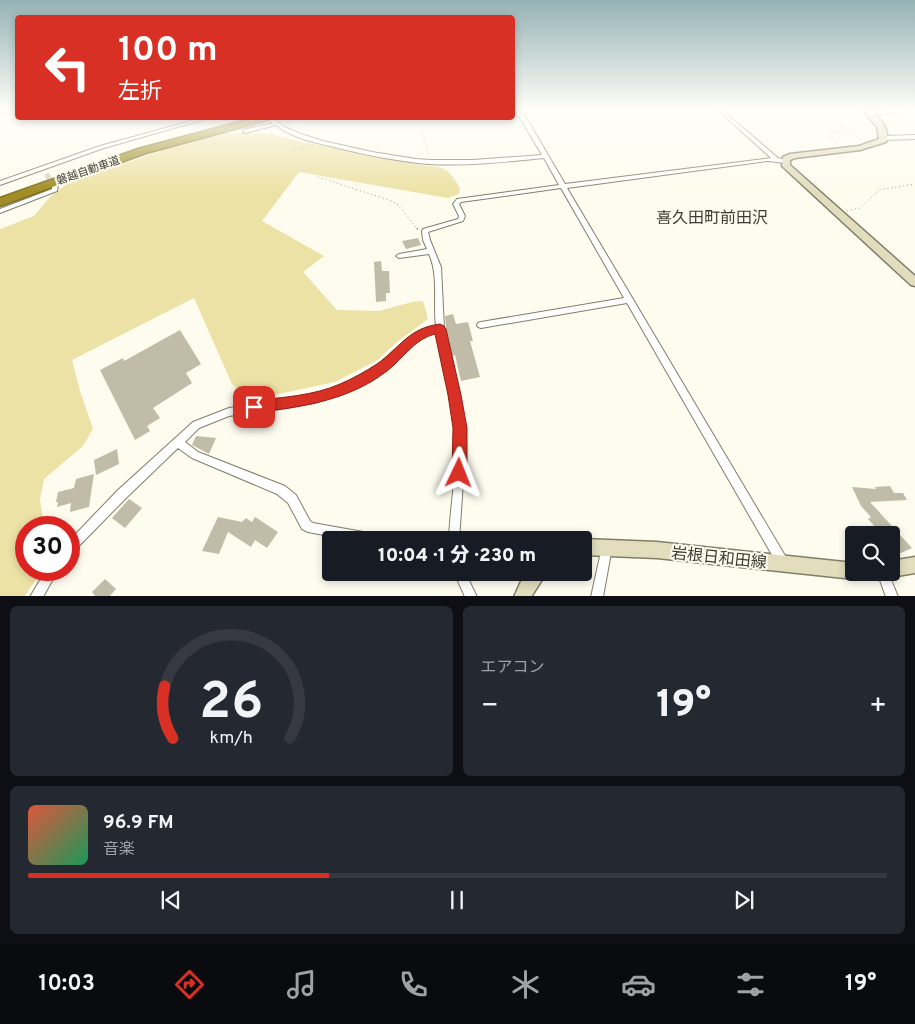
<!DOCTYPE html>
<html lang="ja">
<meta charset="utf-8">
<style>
body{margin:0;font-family:Overpass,"Noto Sans JP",sans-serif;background:#242831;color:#f1f3f6;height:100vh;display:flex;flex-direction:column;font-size:19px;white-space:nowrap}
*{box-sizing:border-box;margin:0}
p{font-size:16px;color:#9ea1a6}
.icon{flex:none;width:28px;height:28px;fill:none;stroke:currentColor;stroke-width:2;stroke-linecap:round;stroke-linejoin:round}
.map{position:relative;height:596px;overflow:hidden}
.drawer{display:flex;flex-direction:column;gap:10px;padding:10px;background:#0d0f14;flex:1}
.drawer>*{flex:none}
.hud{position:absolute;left:15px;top:15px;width:500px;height:105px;border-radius:5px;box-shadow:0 2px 8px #0003;background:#d93025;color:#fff;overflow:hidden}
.buttons{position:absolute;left:845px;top:526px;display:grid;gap:10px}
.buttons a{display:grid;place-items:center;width:55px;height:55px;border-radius:5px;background:#171b24;box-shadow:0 2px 8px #0003;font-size:25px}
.speed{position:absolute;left:15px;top:516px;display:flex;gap:10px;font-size:25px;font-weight:700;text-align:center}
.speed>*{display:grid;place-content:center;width:65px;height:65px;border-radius:50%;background:#171b24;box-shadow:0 2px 8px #0003;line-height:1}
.speed .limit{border:8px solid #d22;background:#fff;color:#111}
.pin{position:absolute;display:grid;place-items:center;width:42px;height:42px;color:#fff;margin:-21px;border-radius:10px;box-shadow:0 2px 8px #0006}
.me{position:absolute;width:55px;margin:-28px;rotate:2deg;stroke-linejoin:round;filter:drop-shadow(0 0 4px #0008)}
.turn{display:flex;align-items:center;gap:18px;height:105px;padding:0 20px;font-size:22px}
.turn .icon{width:65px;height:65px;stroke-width:2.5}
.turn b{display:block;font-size:35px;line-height:42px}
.big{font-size:38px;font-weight:800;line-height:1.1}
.drawer .card{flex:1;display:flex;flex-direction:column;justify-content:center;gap:8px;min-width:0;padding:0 18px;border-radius:8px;background:#242831}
.drawer .dial{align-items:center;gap:0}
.dial svg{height:130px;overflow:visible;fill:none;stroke:#363941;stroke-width:7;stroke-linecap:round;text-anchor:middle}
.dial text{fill:#f1f3f6;stroke:none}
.song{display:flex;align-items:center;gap:15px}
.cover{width:60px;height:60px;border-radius:8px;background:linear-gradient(135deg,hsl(10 70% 55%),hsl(150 70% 35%))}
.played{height:5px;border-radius:2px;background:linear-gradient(90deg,#d93025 35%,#363941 35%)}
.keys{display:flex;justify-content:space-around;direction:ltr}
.heat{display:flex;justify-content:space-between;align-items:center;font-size:28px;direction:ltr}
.drawer .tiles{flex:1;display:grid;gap:10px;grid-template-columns:1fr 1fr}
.card:last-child{grid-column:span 2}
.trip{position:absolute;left:322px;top:531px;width:270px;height:50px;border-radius:5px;background:#171b24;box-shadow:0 2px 8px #0003;font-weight:800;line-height:50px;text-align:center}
.tabs{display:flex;height:80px;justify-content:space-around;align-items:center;background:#090b0e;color:#9ea1a6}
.tabs .icon{width:35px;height:35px}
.tabs .on{color:#d93025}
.tabs b{font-size:22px;color:#f1f3f6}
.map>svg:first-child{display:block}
.green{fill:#ede2a6}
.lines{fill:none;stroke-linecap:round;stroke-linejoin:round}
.river{fill:#b8ac67;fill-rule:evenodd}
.building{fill:#c0bca7}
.street-tunnel{stroke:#d7d5c9;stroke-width:5.5;stroke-dasharray:5.5 3;stroke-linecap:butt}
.lane-casing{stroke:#817e6a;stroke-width:5}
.street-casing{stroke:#817e6a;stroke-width:2}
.secondary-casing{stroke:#817e6a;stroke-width:3}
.highway-casing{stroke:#7d7129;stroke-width:3}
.path-far1{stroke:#9e9c91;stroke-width:1;stroke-dasharray:1 3;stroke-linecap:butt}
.path{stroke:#9e9c91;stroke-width:2;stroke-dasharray:1 4;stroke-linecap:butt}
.lane{stroke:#fff;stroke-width:3}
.street{fill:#fff;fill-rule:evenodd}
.secondary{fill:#e2ddbd;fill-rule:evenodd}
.highway{fill:#a08e24;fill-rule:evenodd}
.route{fill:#d93025;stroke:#8d1f18}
.labels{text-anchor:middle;stroke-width:4;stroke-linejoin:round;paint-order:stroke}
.far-street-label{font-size:11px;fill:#3d3b33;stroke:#fefcef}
.quarter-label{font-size:16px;fill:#3d3b33;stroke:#fefcef}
.near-street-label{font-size:16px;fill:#3d3b33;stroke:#fefcef}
</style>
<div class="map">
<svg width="915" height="597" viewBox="0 0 915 597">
<rect width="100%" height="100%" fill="#fefcef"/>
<path class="green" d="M225,133l48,1 25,7 128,25c20,0 24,5 34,22l-1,6 -11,4 -149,-26 -37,49 62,35 -21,16 34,38 42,1 33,-9 11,-1 5,18 -31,23 -21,19 -41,21 -84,18 -19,-16 -38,-86 -122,62 8,31 13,38 -10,17 -39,33 -4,21 4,27 -18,1v42h16l-17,26 -25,1v-368l34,-13 16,-19 18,-14 101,-35z"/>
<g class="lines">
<path class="river" d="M0,109h17l-1,2 -16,4z"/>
</g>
<g class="building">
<path d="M418,238l3,7 -15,4 -4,-8z"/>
<path d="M381,261l1,10h7l1,22h-4v8l-10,1 -2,-40z"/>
<path d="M453,314l3,10 12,-2 5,19h-3l10,36 -19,4 -6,-26 -3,1 -6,-28 -1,-12z"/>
<path d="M180,330l21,34 -15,9 6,10 -39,25 7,10 -13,8 3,5 -15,9 -35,-70 23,-12 1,3z"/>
<path d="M196,436l20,2 -7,16 -17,-9z"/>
<path d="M117,449l2,15 -23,11 -2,-15z"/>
<path d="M94,474l-5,33 -19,5 1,-9 -14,4 1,-5h-2l2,-10 16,-4 2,-9z"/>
<path d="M890,486l4,7h9l4,7 -37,2 42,46 -16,7h-5v-20h-20l-3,-8 9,2 -9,-10 3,-2 -10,-11 -9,-19 24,2 -1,-2z"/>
<path d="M129,499l13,9 -17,20 -13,-10z"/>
<path d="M218,517l24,5 4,-4 6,4 3,-5 23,15 -11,16 -12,-8 -4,7 -23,-15 -9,22 -17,-3z"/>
<path d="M105,579l11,10 -7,8h-13l-4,-5z"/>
</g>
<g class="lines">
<path class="street-tunnel" d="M46,174l9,11"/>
<defs>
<path id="lane" d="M871,113l32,-2"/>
<g id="street">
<path d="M515,109h6l44,75 206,-26 -54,-49h4l57,49 9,2 1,1 -3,2 -17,-2 -201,27 220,371 1,4 -1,4 -4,1 -4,-1 -152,-264 -146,25 -3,-1 -1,-2 1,-2 3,-1 143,-24 -63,-110 -100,14 -2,2 6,12 -2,5 -35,11 2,8 11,27 3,61 20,97 1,29 -6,86h-10c1,-34 8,-67 7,-101 -2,-36 -14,-71 -19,-107l-6,1 -18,10 -28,27 -39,22 -32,11 -85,13 -30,12 -14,14 13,10 87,34 11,9 14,26 3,2 67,12 4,1 1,4h-35l-42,-8 -6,-3 -14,-26 -11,-9 -85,-36 -14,-10 -52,50 -53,54 -4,1v-12l49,-51 75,-68 36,-14 85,-13 26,-9 39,-22 28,-25 20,-11 9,-2c-3,-24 3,-50 -7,-72l-30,4 -3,-2 3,-2 28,-5 -4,-9 -1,-9 1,-2 35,-10 1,-3 -6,-12 4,-5 102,-14 -15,-27c-38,4 -78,8 -116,6 -33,-3 -66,-10 -98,-18 -18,-4 -40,-9 -54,-21l-31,8 -2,-1v-2l30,-7 -3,-3 3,-2 11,9 17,7 22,7 49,11 44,7 14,1h43l69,-5z"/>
<path d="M202,118h7l-105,30 -104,37v-4l100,-35z"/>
<path d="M915,135v4l-31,1 -3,-2 3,-2z"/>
<path d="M55,183l3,2 -1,6 -57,22v-4l52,-20v-4z"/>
<path d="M607,542l4,1 1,4 -9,50h-12l11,-50 1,-4z"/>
<path d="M46,570h12l-15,27h-13z"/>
<path d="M454,572h11l12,25h-12z"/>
<path d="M877,572h11l10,25h-12z"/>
</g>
<g id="secondary">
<path d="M862,109h7c9,8 22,19 17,33l-26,8 -65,8 -5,2v5l125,111v10l-4,-1 -129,-119 1,-9 7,-3 69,-8 20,-7 -2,-12z"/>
<path d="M584,539l73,3 197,21v9h8l-2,5 -6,2 -197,-21 -73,-3v-15h-3z"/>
<path d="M915,557v16l-24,4 -6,-2 -1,-3h7v-11z"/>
<path d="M528,572h19l-16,25h-17l8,-18z"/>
</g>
<path id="highway" d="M254,118h15l-1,2 -122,33 -146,53v-8l138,-49z"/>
</defs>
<use href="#lane" class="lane-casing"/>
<use href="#street" class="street-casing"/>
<use href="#secondary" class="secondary-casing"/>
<use href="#highway" class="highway-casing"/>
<g class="path-far1">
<path d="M827,109l8,11 27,20"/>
<path d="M63,118h2"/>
<path d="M418,118l11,37"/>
<path d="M285,122l21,-4"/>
<path d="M0,123l18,-5"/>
<path d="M836,144l-7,-11 19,-3"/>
<path d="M295,151l14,-5"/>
<path d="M318,177l74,24 6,4 20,25"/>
<path d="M847,211l13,-3 19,-18 36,-6"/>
</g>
<path class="path" d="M417,228l1,2"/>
<use href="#lane" class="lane"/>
<use href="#street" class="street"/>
<use href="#secondary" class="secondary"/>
<use href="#highway" class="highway"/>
</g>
<linearGradient id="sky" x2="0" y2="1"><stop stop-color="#95b1b4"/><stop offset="0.57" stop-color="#fffef8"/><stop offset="1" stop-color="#fffef8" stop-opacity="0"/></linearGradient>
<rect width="915" height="192" fill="url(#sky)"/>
<path class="route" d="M440,324l4,2 2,3 15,66 6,33v45l-2,6 -6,2 -5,-2 -2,-6 1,-45 -5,-33 -13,-61c-21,5 -32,25 -48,37 -39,30 -86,36 -133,42l-5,-1 -2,-5 2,-4 5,-2c28,-4 59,-5 86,-17 12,-5 25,-12 37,-20 23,-16 31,-36 63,-40z"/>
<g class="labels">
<g class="far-street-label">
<text transform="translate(88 170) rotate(-19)" y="4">磐越自動車道</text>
</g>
<g class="quarter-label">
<text x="712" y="223">喜久田町前田沢</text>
</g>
<g class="near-street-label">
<text transform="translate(719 557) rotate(6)" y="6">岩根日和田線</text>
</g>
</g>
</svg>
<div class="buttons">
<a><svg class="icon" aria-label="search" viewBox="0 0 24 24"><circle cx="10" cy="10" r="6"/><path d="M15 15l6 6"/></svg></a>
</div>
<div class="speed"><div class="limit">30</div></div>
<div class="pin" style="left:254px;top:407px;background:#d93025"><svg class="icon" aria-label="arrive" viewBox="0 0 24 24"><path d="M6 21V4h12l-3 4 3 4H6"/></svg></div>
<svg class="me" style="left:459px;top:473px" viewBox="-20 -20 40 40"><path d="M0-17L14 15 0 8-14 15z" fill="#d93025" stroke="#fff" stroke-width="4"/></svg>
<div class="trip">10:04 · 1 分 · 230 m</div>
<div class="hud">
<div class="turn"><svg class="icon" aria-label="left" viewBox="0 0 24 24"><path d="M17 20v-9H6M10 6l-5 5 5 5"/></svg><div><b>100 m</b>左折</div></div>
</div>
</div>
<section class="drawer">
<div class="tiles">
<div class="card dial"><svg viewBox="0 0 100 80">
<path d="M14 69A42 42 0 1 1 86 69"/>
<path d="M14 69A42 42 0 0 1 9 37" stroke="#d93025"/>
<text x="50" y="56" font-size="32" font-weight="700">26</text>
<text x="50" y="72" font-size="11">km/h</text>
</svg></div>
<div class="card"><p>エアコン</p>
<div class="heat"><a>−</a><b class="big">19°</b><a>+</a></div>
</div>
<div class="card">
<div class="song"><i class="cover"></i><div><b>96.9 FM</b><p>音楽</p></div></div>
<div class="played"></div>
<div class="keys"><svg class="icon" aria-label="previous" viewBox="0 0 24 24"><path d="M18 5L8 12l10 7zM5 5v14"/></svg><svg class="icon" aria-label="pause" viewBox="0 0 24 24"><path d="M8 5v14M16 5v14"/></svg><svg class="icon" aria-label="next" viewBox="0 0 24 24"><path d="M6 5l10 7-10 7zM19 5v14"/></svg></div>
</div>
</div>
</section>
<nav class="tabs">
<b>10:03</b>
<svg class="icon on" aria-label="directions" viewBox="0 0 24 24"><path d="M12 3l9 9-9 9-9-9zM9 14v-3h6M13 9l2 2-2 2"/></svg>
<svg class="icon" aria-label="music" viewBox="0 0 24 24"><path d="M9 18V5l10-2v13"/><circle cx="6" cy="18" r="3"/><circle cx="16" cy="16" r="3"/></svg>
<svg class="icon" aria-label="phone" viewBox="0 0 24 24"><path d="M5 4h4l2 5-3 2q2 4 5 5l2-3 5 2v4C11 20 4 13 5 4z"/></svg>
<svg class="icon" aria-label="climate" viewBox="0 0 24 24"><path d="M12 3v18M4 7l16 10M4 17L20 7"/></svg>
<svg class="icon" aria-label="car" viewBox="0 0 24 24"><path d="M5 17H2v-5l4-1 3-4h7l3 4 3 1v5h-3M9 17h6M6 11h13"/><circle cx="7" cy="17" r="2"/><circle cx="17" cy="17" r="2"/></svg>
<svg class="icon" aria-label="filters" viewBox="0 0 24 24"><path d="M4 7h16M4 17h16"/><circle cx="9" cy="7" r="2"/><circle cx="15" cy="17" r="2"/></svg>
<b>19°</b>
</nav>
